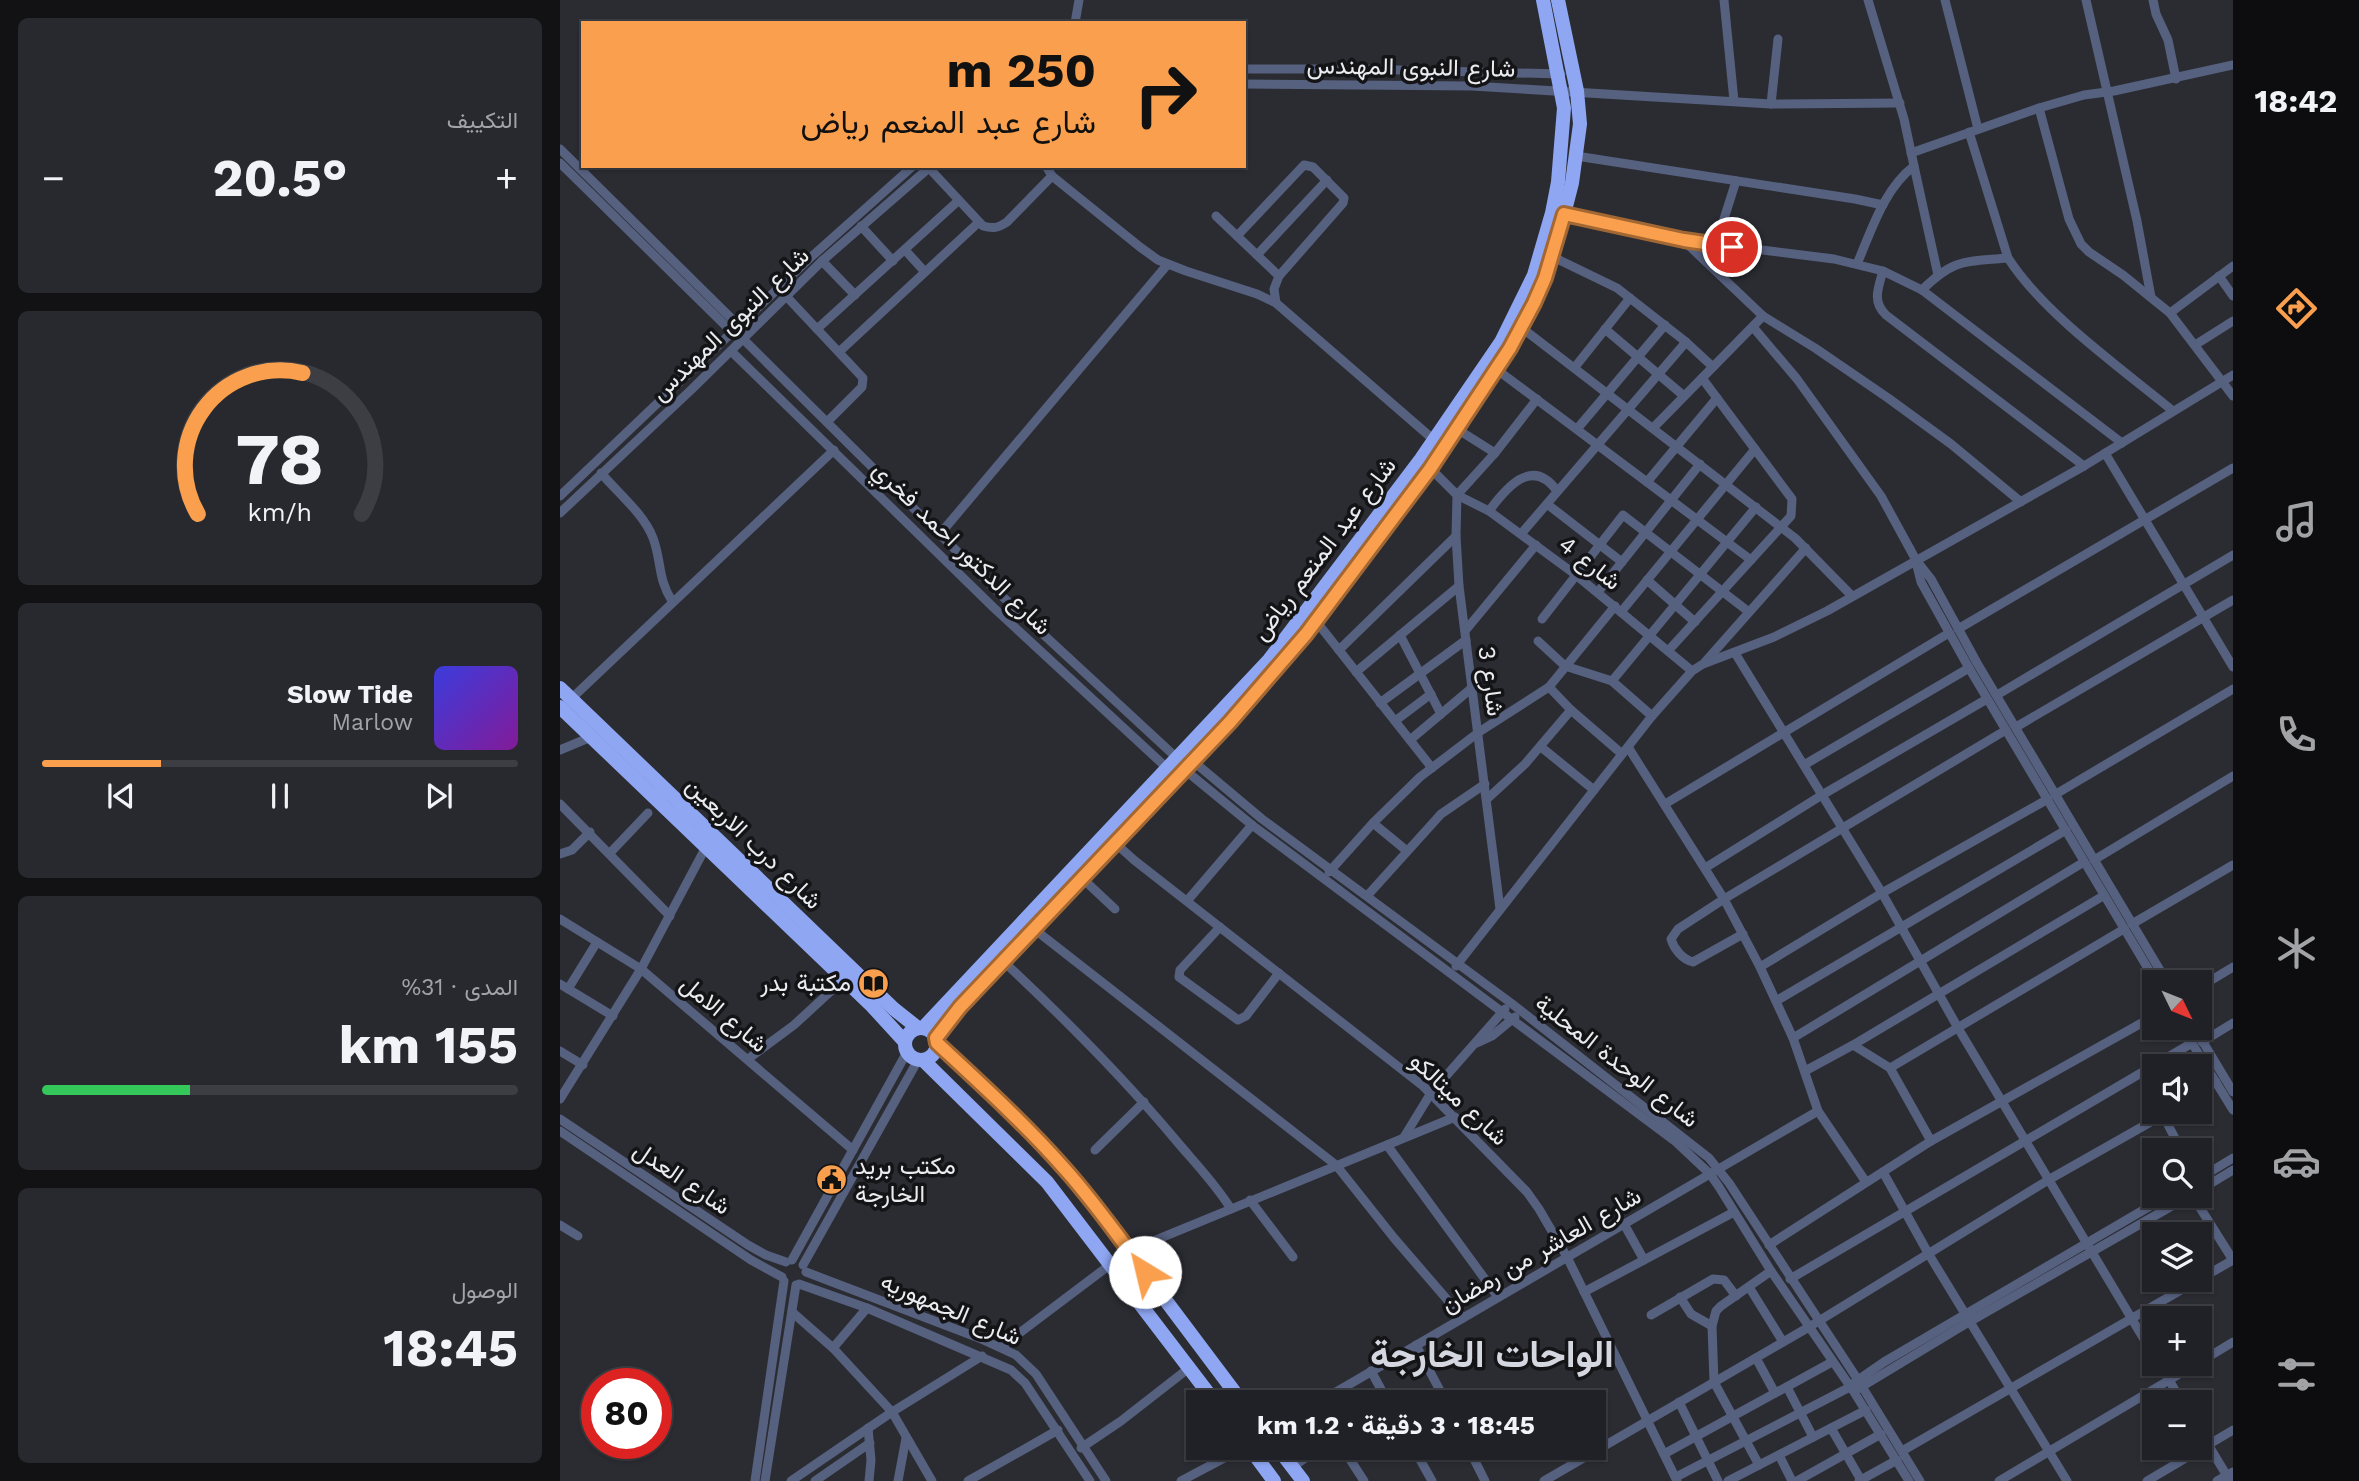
<!DOCTYPE html>
<html lang="ar">
<meta charset="utf-8">
<style>
body{margin:0;font-family:"Work Sans",Vazirmatn,sans-serif;background:#28292e;color:#f1f3f6;direction:rtl;height:100vh;display:flex;flex-direction:column;font-size:26px;white-space:nowrap}
*{box-sizing:border-box;margin:0}
p{font-size:23px;color:#a2a3a7}
.icon{flex:none;width:38px;height:38px;fill:none;stroke:currentColor;stroke-width:2;stroke-linecap:round;stroke-linejoin:round}
.map{position:relative;flex:1;overflow:hidden;direction:ltr}
.drawer{display:flex;flex-direction:column;gap:18px;padding:18px;background:#121215;width:560px}
.drawer>*{flex:none}
.guide{position:absolute;left:21px;top:21px;width:665px;height:147px;border-radius:0px;box-shadow:0 2px 5px #0004,0 0 0 2px #3d3e43;direction:rtl;background:#f99f4d;color:#111;overflow:hidden}
.needle{width:46px;rotate:133deg}
.fabs{position:absolute;left:1582px;top:970px;display:grid;gap:14px}
.fabs a{display:grid;place-items:center;width:70px;height:70px;border-radius:0px;background:#202126;box-shadow:0 2px 5px #0004,0 0 0 2px #3d3e43;font-size:35px}
.speed{position:absolute;left:21px;top:1368px;display:flex;gap:14px;font-size:35px;font-weight:700;text-align:center}
.speed>*{display:grid;place-content:center;width:91px;height:91px;border-radius:50%;background:#202126;box-shadow:0 2px 5px #0004,0 0 0 2px #3d3e43;line-height:1}
.speed .limit{border:10px solid #d22;background:#fff;color:#111}
.pin{position:absolute;display:grid;place-items:center;width:60px;height:60px;color:#fff;margin:-30px;border:4px solid #fff;border-radius:50%;box-shadow:0 2px 7px #0007}
.me{position:absolute;width:77px;margin:-38px;rotate:324deg;stroke-linejoin:round;filter:drop-shadow(0 0 5px #0008)}
.turn{display:flex;align-items:center;gap:24px;height:147px;padding:0 35px;font-size:32px}
.turn .icon{width:91px;height:91px;stroke-width:2.5}
.turn b{display:block;font-size:49px;line-height:60px}
.big{font-size:52px;font-weight:700;line-height:1.1}
.drawer .tile{flex:1;display:flex;flex-direction:column;justify-content:center;gap:10px;min-width:0;padding:0 24px;border-radius:10px;background:#28292e}
.drawer .dial{align-items:center;gap:0}
.dial svg{height:182px;overflow:visible;fill:none;stroke:#3d3e43;stroke-width:7;stroke-linecap:round;text-anchor:middle}
.dial text{fill:#f1f3f6;stroke:none}
.song{display:flex;align-items:center;gap:21px}
.cover{width:84px;height:84px;border-radius:10px;background:linear-gradient(135deg,hsl(240 70% 55%),hsl(290 70% 35%))}
.played{height:7px;border-radius:4px;background:linear-gradient(90deg,#f99f4d 25%,#3d3e43 25%)}
.keys{display:flex;justify-content:space-around;direction:ltr}
.heat{display:flex;justify-content:space-between;align-items:center;font-size:38px;direction:ltr}
.charge{height:10px;border-radius:5px;background:linear-gradient(90deg,#34c759 31%,#3d3e43 0)}
.trip{position:absolute;left:626px;top:1390px;width:420px;height:70px;border-radius:0px;background:#202126;box-shadow:0 2px 5px #0004,0 0 0 2px #3d3e43;font-weight:700;line-height:70px;text-align:center;direction:rtl}
main{display:flex;flex:1;min-height:0}
.dock{display:flex;flex-direction:column;width:126px;justify-content:space-around;align-items:center;background:#0d0d0f;color:#a2a3a7}
.dock .icon{width:49px;height:49px}
.dock .selected{color:#f99f4d}
.dock b{font-size:32px;color:#f1f3f6}
.map>svg:first-child{display:block}
.lines{fill:none;stroke-linecap:round;stroke-linejoin:round}
.minor{stroke:#56607f;stroke-width:9}
.highway{stroke:#8fa6f2;stroke-width:14}
.route-casing{stroke:#a26732;stroke-width:18}
.route{stroke:#f99f4d;stroke-width:12}
.labels{text-anchor:middle;stroke-width:7;stroke-linejoin:round;paint-order:stroke}
.street-label{font-size:24px;fill:#eaecf0;stroke:#141417}
.poi-label{font-size:24px;fill:#eaecf0;stroke:#141417;text-anchor:end}
.town-label{font-size:38px;font-weight:bold;fill:#d4d7df;stroke:#141417}
</style>
<main>
<nav class="dock">
<b>18:42</b>
<svg class="icon selected" aria-label="directions" viewBox="0 0 24 24"><path d="M12 3l9 9-9 9-9-9zM9 14v-3h6M13 9l2 2-2 2"/></svg>
<svg class="icon" aria-label="music" viewBox="0 0 24 24"><path d="M9 18V5l10-2v13"/><circle cx="6" cy="18" r="3"/><circle cx="16" cy="16" r="3"/></svg>
<svg class="icon" aria-label="phone" viewBox="0 0 24 24"><path d="M5 4h4l2 5-3 2q2 4 5 5l2-3 5 2v4C11 20 4 13 5 4z"/></svg>
<svg class="icon" aria-label="climate" viewBox="0 0 24 24"><path d="M12 3v18M4 7l16 10M4 17L20 7"/></svg>
<svg class="icon" aria-label="car" viewBox="0 0 24 24"><path d="M5 17H2v-5l4-1 3-4h7l3 4 3 1v5h-3M9 17h6M6 11h13"/><circle cx="7" cy="17" r="2"/><circle cx="17" cy="17" r="2"/></svg>
<svg class="icon" aria-label="filters" viewBox="0 0 24 24"><path d="M4 7h16M4 17h16"/><circle cx="9" cy="7" r="2"/><circle cx="15" cy="17" r="2"/></svg>
</nav>
<div class="map">
<svg width="1673" height="1481" viewBox="0 0 1673 1481">
<rect width="100%" height="100%" fill="#2a2c32"/>
<g class="lines">
<g class="minor">
<path d="M1164,0l10,101"/>
<path d="M1385,0l33,129"/>
<path d="M1526,0l51,221 14,76"/>
<path d="M1593,0l3,14 12,26 8,39"/>
<path d="M515,23l4,-23"/>
<path d="M684,69h116l201,5"/>
<path d="M684,84l228,2 299,18 129,-1"/>
<path d="M1211,104l7,-65"/>
<path d="M1479,108l30,111 12,25 8,8 34,23 47,38 63,83"/>
<path d="M1409,132l39,126"/>
<path d="M0,149l180,178"/>
<path d="M1351,153l128,-45 45,-13 30,-4 119,-26"/>
<path d="M1016,156l279,43 28,6"/>
<path d="M0,163l173,170"/>
<path d="M486,166l6,10 88,71 18,13 28,11 71,23 19,9 158,137"/>
<path d="M1354,166l24,109"/>
<path d="M369,168l54,58c10,3 15,2 24,-4l45,-46"/>
<path d="M1004,214l119,26 151,19 49,12 39,19 200,153"/>
<path d="M656,216l63,60"/>
<path d="M301,226l32,35"/>
<path d="M677,236l67,-71 9,2 31,31 -1,5 -64,73 -5,13 2,14"/>
<path d="M1123,240l80,76 52,32 73,50 63,46 70,58"/>
<path d="M1156,244l20,-63"/>
<path d="M345,250l20,22"/>
<path d="M697,255l70,-75"/>
<path d="M993,257l64,31 69,54 27,25"/>
<path d="M262,261l33,34"/>
<path d="M1297,264c15,-35 27,-75 57,-98l-10,-47 -36,-119"/>
<path d="M1323,271c-5,17 -11,31 3,44l198,151"/>
<path d="M1659,276l14,20"/>
<path d="M1362,290c32,-32 43,-28 86,-32 36,56 113,110 165,153"/>
<path d="M226,296l77,82 -1,9 -35,35"/>
<path d="M1610,313l63,-47"/>
<path d="M1193,327l44,52 84,117 35,64 15,19 46,84 190,319"/>
<path d="M962,328l273,210 57,58"/>
<path d="M257,329l141,-128"/>
<path d="M1045,329l79,67"/>
<path d="M175,331l269,267 174,161"/>
<path d="M1635,345l38,-24"/>
<path d="M171,351l263,257 174,161"/>
<path d="M279,352l140,-130"/>
<path d="M1015,367l55,-69"/>
<path d="M936,369l255,191"/>
<path d="M977,399l-42,54 -38,42 32,16 87,64 116,96"/>
<path d="M1093,428l110,-112"/>
<path d="M897,429l38,24"/>
<path d="M1017,429l88,-104"/>
<path d="M1545,453l128,214"/>
<path d="M869,467l28,28 -1,41 3,50 41,323"/>
<path d="M41,473c17,20 43,41 52,65 9,24 4,39 19,63"/>
<path d="M1087,482l70,-84"/>
<path d="M0,496l250,-238 103,-92"/>
<path d="M987,504l75,58"/>
<path d="M929,511c17,-23 43,-55 68,-20"/>
<path d="M0,513l132,-124 130,-128 109,-95"/>
<path d="M380,534l227,-269"/>
<path d="M961,534l165,-192"/>
<path d="M1356,562l5,20 48,86 187,314"/>
<path d="M1087,580l48,42"/>
<path d="M1038,592l102,-128"/>
<path d="M1061,612l134,-163"/>
<path d="M982,619l81,-104 126,97"/>
<path d="M756,621l116,147"/>
<path d="M1398,629l275,-161"/>
<path d="M905,631l71,-86"/>
<path d="M840,635l41,79"/>
<path d="M978,641l27,25 47,15 40,35"/>
<path d="M779,650l117,-114"/>
<path d="M1108,651l123,-135 1,-17 -90,-121"/>
<path d="M1175,653l147,240 76,135 196,328"/>
<path d="M1145,662l101,-114"/>
<path d="M796,672l103,-86"/>
<path d="M1052,681l144,-174"/>
<path d="M989,687l22,23 51,44"/>
<path d="M1437,695l236,-140"/>
<path d="M11,699l263,-249"/>
<path d="M820,703l86,-63"/>
<path d="M835,721l36,-27"/>
<path d="M1456,727l217,-127"/>
<path d="M850,740l63,-53"/>
<path d="M981,747l53,43"/>
<path d="M1068,747l96,152 36,68 33,71 25,73 48,71"/>
<path d="M0,750l31,-13"/>
<path d="M633,761l69,58 249,184 198,155 20,25 129,197 62,101"/>
<path d="M1244,765l165,-97"/>
<path d="M625,770l67,55 424,317 34,32 9,13 52,84 83,121 55,89"/>
<path d="M1496,794l177,-105"/>
<path d="M927,799l38,-35 46,-54"/>
<path d="M0,804l110,112"/>
<path d="M1105,804l284,-171"/>
<path d="M813,823l34,28"/>
<path d="M553,841l21,19 289,226 104,106 12,17 28,48 110,224"/>
<path d="M50,853l38,-40"/>
<path d="M0,854l12,-4 18,-18"/>
<path d="M1534,860l139,-84"/>
<path d="M1145,868l117,-73 165,-96"/>
<path d="M769,872l44,-49 47,-46 59,-45 70,-45 66,-81"/>
<path d="M523,879l32,30"/>
<path d="M807,896l74,-82 44,-30"/>
<path d="M627,901l65,-76"/>
<path d="M0,919l81,50 212,181"/>
<path d="M1572,924l101,-59"/>
<path d="M660,927l-40,43 -1,7 59,43 8,-4 33,-43"/>
<path d="M474,929l302,236 58,73 69,80"/>
<path d="M1183,934l-50,28c-11,-3 -19,-13 -22,-23l7,-10 46,-30 282,-169"/>
<path d="M443,961c60,56 118,114 171,177 19,23 41,45 57,71"/>
<path d="M896,966l196,-250 40,-45 11,-7 71,-27 53,-26 257,-145 149,-91"/>
<path d="M1200,967l122,-74 166,-94"/>
<path d="M0,984l53,32"/>
<path d="M1640,987l33,-20"/>
<path d="M8,989l29,-47"/>
<path d="M1216,1001l290,-171"/>
<path d="M1622,1027l51,83"/>
<path d="M1634,1027l39,65"/>
<path d="M1233,1038l291,-176"/>
<path d="M1642,1042l31,-19"/>
<path d="M917,1043l15,-7 23,-19"/>
<path d="M1293,1045l250,-149"/>
<path d="M0,1051l23,14"/>
<path d="M188,1059l46,-34 50,-46"/>
<path d="M1330,1068l41,73"/>
<path d="M1245,1071l48,-26 37,23 234,-139"/>
<path d="M1640,1092l16,-10"/>
<path d="M0,1099l81,-130 67,-126"/>
<path d="M1603,1115l18,35"/>
<path d="M895,1117l-68,28 111,152"/>
<path d="M0,1119l188,126 18,10 20,7"/>
<path d="M0,1131l191,129 31,17"/>
<path d="M844,1137l27,-44 74,-84"/>
<path d="M535,1150l49,-48"/>
<path d="M1323,1172l45,81 139,228"/>
<path d="M1640,1178l33,-20"/>
<path d="M1640,1190l33,-20"/>
<path d="M1632,1195l41,65"/>
<path d="M690,1200l43,57"/>
<path d="M1064,1224l20,36"/>
<path d="M0,1225l18,11"/>
<path d="M1209,1245l162,-104 223,-125"/>
<path d="M569,1251l258,-106"/>
<path d="M232,1260l115,-208"/>
<path d="M243,1265l115,-205"/>
<path d="M246,1272l173,66 37,17 20,19 70,107"/>
<path d="M1230,1279l402,-236"/>
<path d="M239,1284l68,24 144,62 14,13 65,98"/>
<path d="M1189,1287l34,55"/>
<path d="M1024,1292l150,-80"/>
<path d="M1120,1297l11,17 21,12"/>
<path d="M232,1312l41,36 59,64 40,69"/>
<path d="M1091,1315l62,-36 11,1 12,16"/>
<path d="M856,1345l30,57"/>
<path d="M441,1347l110,-83"/>
<path d="M273,1348l34,-40"/>
<path d="M1196,1358l19,35"/>
<path d="M1640,1362l33,-20"/>
<path d="M1599,1363l23,39"/>
<path d="M811,1371l17,31"/>
<path d="M1295,1382l29,-20 285,-167"/>
<path d="M1227,1387l26,50"/>
<path d="M1298,1389l111,-67 222,-127"/>
<path d="M759,1402l499,-291"/>
<path d="M1119,1402l39,79"/>
<path d="M308,1428l3,32 -2,21"/>
<path d="M1271,1428l30,52"/>
<path d="M1640,1431l30,50"/>
<path d="M782,1447l22,34"/>
<path d="M853,1447l19,34"/>
<path d="M908,1447l17,34"/>
<path d="M521,1448l40,-27 68,-53"/>
<path d="M1342,1451l331,-191"/>
<path d="M1104,1454l168,-92"/>
<path d="M1219,1455l13,26"/>
<path d="M1199,1465l-45,-83 -2,-56 4,-15 5,-5 50,-35"/>
<path d="M732,1467l30,-20"/>
<path d="M1116,1477l174,-90"/>
<path d="M195,1481l29,-200"/>
<path d="M205,1481l31,-196"/>
<path d="M231,1481l101,-69 90,-56"/>
<path d="M255,1481l55,-38"/>
<path d="M338,1481l8,-43"/>
<path d="M408,1481l90,-51"/>
<path d="M621,1481l64,-34"/>
<path d="M984,1481l265,-154 241,-148 120,-68"/>
<path d="M1168,1481l138,-71"/>
<path d="M1237,1481l84,-47"/>
<path d="M1299,1481l38,-21"/>
<path d="M1439,1481l199,-118"/>
<path d="M1587,1481l86,-51"/>
<path d="M1657,1481l16,-9"/>
</g>
<g class="highway">
<path d="M0,688l334,321 24,19"/>
<path d="M0,707l312,299 33,36"/>
<path d="M363,1028l346,-368 152,-201 80,-117 33,-67 18,-62 6,-31 6,-74 -21,-108"/>
<circle cx="361" cy="1044" r="16"/>
<path d="M376,1038l24,-31 288,-304 44,-51 138,-183 80,-121 24,-45 19,-46 19,-74 8,-59 -3,-33 -19,-91"/>
<path d="M377,1043l85,80 54,58 166,221"/>
<path d="M363,1060l124,122 168,220"/>
<path d="M689,1447l25,34"/>
<path d="M717,1447l26,34"/>
</g>
</g>
<g class="lines">
<defs>
<path id="route" d="M585,1272c-27,-36 -52,-72 -82,-105 -39,-44 -83,-84 -126,-124l-1,-5 24,-31 270,-285 76,-88 124,-165 80,-121 24,-45 11,-25 19,-64 120,26 48,7"/>
</defs>
<use href="#route" class="route-casing"/>
<use href="#route" class="route"/>
</g>
<defs>
<symbol id="library-disc" viewBox="-11 -11 22 22"><circle r="9.5" fill="#f99f4d" stroke="#141417"/><path d="M-6-4Q-3-5.5-.7-3.5V5Q-3 3-6 4ZM6-4Q3-5.5 .7-3.5V5Q3 3 6 4Z" fill="#111"/></symbol>
<symbol id="civic-disc" viewBox="-11 -11 22 22"><circle r="9.5" fill="#f99f4d" stroke="#141417"/><path d="M-.6-6.5H3V-4.5H.6V-3L4-1V1h2V6H-6V1h2V-1L-.6-3ZM-1.2 2.5V6h2.4V2.5Z" fill="#111"/></symbol>
</defs>
<g fill-rule="evenodd">
<use href="#library-disc" x="296" y="966" width="35" height="35"/>
<use href="#civic-disc" x="254" y="1162" width="35" height="35"/>
</g>
<g class="labels">
<g class="street-label">
<text transform="translate(851 67) rotate(1)" y="8">شارع النبوى المهندس</text>
<text transform="translate(170 324) rotate(-44)" y="8">شارع النبوى المهندس</text>
<text transform="translate(402 548) rotate(44)" y="8">شارع الدكتور احمد فخري</text>
<text transform="translate(764 549) rotate(-53)" y="8">شارع عبد المنعم رياض</text>
<text transform="translate(1030 563) rotate(38)" y="8">شارع 4</text>
<text transform="translate(931 681) rotate(82)" y="8">شارع 3</text>
<text transform="translate(194 843) rotate(44)" y="8">شارع درب الاربعين</text>
<text transform="translate(164 1014) rotate(40)" y="8">شارع الامل</text>
<text transform="translate(1057 1061) rotate(38)" y="8">شارع الوحدة المحلية</text>
<text transform="translate(899 1099) rotate(43)" y="8">شارع ميتالكو</text>
<text transform="translate(122 1178) rotate(34)" y="8">شارع العدل</text>
<text transform="translate(981 1250) rotate(-30)" y="8">شارع العاشر من رمضان</text>
<text transform="translate(391 1309) rotate(23)" y="8">شارع الجمهوريه</text>
</g>
<g class="poi-label">
<text x="291" y="991">مكتبة بدر</text>
<text x="295" y="1174" text-anchor="start">مكتب بريد<tspan x="295" dy="28">الخارجة</tspan></text>
</g>
<g class="town-label">
<text x="932" y="1367">الواحات الخارجة</text>
</g>
</g>
</svg>
<div class="fabs">
<a><svg class="needle" viewBox="-14 -14 28 28"><path d="M0-13l5 13h-10z" fill="#e53935"/><path d="M0 13l5-13h-10z" fill="#a2a3a7"/></svg></a>
<a><svg class="icon" aria-label="sound" viewBox="0 0 24 24"><path d="M4 9h4l5-4v14l-5-4H4zM17 9q2 3 0 6"/></svg></a>
<a><svg class="icon" aria-label="search" viewBox="0 0 24 24"><circle cx="10" cy="10" r="6"/><path d="M15 15l6 6"/></svg></a>
<a><svg class="icon" aria-label="layers" viewBox="0 0 24 24"><path d="M12 4l9 5-9 5-9-5zM3 14l9 5 9-5"/></svg></a>
<a>+</a>
<a>−</a>
</div>
<div class="speed"><div class="limit">80</div></div>
<div class="pin" style="left:1172px;top:247px;background:#d93025"><svg class="icon" aria-label="arrive" viewBox="0 0 24 24"><path d="M6 21V4h12l-3 4 3 4H6"/></svg></div>
<svg class="me" style="left:585px;top:1272px" viewBox="-20 -20 40 40"><circle r="19" fill="#fff"/><path d="M0-13L10 11 0 6-10 11z" fill="#f99f4d"/></svg>
<div class="trip">18:45 · 3 دقيقة · 1.2 km</div>
<div class="guide">
<div class="turn"><svg class="icon" aria-label="right" viewBox="0 0 24 24"><path d="M7 20v-9h11M14 6l5 5-5 5"/></svg><div><b>250 m</b>شارع عبد المنعم رياض</div></div>
</div>
</div>
<section class="drawer">
<div class="tile"><p>التكييف</p>
<div class="heat"><a>−</a><b class="big">20.5°</b><a>+</a></div>
</div>
<div class="tile dial"><svg viewBox="0 0 100 80">
<path d="M14 69A42 42 0 1 1 86 69"/>
<path d="M14 69A42 42 0 0 1 60 7" stroke="#f99f4d"/>
<text x="50" y="56" font-size="32" font-weight="700">78</text>
<text x="50" y="72" font-size="11">km/h</text>
</svg></div>
<div class="tile">
<div class="song"><i class="cover"></i><div><b>Slow Tide</b><p>Marlow</p></div></div>
<div class="played"></div>
<div class="keys"><svg class="icon" aria-label="previous" viewBox="0 0 24 24"><path d="M18 5L8 12l10 7zM5 5v14"/></svg><svg class="icon" aria-label="pause" viewBox="0 0 24 24"><path d="M8 5v14M16 5v14"/></svg><svg class="icon" aria-label="next" viewBox="0 0 24 24"><path d="M6 5l10 7-10 7zM19 5v14"/></svg></div>
</div>
<div class="tile"><p>المدى · 31%</p><b class="big">155 km</b><div class="charge"></div></div>
<div class="tile"><p>الوصول</p><b class="big">18:45</b></div>
</section>
</main>
